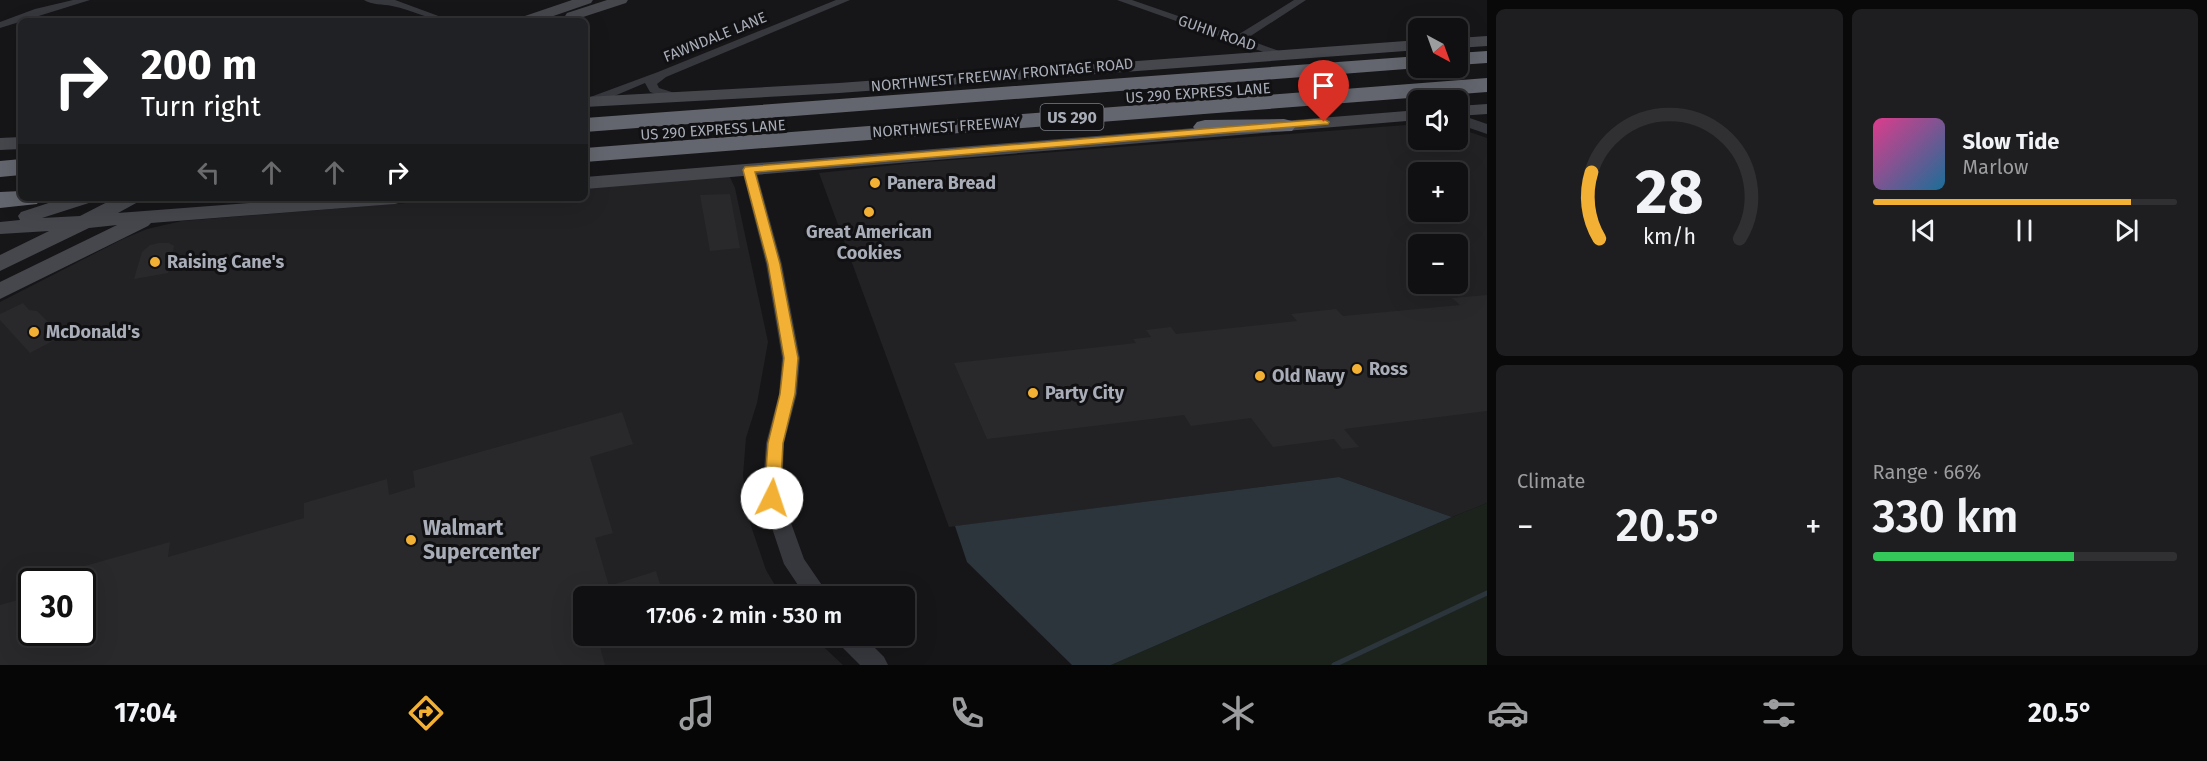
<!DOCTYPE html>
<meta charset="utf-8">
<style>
body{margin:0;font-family:"Fira Sans",sans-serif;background:#1e1e20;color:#f1f3f6;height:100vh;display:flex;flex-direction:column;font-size:22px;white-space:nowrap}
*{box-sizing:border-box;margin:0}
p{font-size:20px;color:#9c9d9f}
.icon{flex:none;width:33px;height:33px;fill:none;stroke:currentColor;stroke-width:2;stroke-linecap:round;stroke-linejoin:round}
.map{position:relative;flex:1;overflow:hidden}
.details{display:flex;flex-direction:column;gap:9px;padding:9px;background:#09090a;width:720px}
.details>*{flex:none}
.top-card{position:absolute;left:18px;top:18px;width:570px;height:183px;border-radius:9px;box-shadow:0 6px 24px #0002,0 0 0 2px #303032;background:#202124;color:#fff;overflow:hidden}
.needle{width:39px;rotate:139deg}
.controls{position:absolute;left:1408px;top:18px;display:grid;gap:12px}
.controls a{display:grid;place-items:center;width:60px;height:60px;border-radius:9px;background:#101012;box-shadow:0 6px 24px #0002,0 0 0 2px #303032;font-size:30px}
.speed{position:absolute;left:18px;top:568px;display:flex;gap:12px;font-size:30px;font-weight:700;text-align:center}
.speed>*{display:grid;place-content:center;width:78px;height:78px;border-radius:50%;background:#101012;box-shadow:0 6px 24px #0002,0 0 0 2px #303032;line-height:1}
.speed .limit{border:3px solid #111;border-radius:9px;background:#fff;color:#111}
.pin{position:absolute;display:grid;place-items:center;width:51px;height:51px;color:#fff;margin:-62px -26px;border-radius:50% 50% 50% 0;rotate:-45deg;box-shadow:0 0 6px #0007}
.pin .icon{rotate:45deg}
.me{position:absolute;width:66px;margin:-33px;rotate:4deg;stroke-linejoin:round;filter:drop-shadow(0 0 4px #0008)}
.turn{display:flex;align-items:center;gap:21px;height:126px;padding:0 24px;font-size:27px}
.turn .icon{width:78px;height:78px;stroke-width:2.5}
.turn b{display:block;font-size:42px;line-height:51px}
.lanes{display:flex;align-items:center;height:57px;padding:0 24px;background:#0003;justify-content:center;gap:30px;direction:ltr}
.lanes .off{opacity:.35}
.big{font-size:45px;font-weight:600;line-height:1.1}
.details .tile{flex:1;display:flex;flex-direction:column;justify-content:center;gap:9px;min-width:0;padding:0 21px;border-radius:9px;background:#1e1e20}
.details .dial{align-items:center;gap:0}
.dial svg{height:156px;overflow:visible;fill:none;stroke:#303032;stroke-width:7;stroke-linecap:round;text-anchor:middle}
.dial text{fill:#f1f3f6;stroke:none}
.song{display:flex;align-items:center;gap:18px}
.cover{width:72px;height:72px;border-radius:9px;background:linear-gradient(135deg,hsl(330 70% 55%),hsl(200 70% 35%))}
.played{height:6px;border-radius:3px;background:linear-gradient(90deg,#f2b134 85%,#303032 85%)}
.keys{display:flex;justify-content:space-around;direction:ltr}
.heat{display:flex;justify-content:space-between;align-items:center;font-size:33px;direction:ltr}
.charge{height:9px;border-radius:4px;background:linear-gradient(90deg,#34c759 66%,#303032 0)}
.details .tiles{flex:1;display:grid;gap:9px;grid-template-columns:repeat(2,1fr)}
.trip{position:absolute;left:573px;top:586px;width:342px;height:60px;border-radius:9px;background:#101012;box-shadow:0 6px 24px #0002,0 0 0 2px #303032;font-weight:600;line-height:60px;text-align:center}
.tabs{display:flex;height:96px;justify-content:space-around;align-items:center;background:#060607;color:#9c9d9f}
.tabs .icon{width:42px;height:42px}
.tabs .current{color:#f2b134}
.tabs b{font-size:27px;color:#f1f3f6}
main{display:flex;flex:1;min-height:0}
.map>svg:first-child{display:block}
.built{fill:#222225;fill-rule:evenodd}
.green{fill:#1c231d}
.water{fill:#2c353c}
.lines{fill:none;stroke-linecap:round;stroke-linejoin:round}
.stream{stroke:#2c353c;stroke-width:5}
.building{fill:#29292c}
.minor{fill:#37383d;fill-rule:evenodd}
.tertiary{fill:#37383d;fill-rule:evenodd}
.secondary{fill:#45474d;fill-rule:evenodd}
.motorway{fill:#63666e;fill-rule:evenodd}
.route{fill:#f2b134;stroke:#9d7322;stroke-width:1.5}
.poi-dot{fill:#f2b134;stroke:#111113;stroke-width:2}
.labels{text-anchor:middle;stroke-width:6;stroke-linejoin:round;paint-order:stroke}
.far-street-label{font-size:15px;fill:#a8adb8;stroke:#111113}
.shield{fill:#111113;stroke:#7b7e86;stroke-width:1.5}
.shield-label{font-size:16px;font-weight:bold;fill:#a8adb8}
.poi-label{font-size:18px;font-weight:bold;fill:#a8adb8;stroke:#111113;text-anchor:start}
.near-poi-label{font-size:21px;font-weight:bold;fill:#a8adb8;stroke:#111113;text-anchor:start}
</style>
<main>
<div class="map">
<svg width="1487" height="665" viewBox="0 0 1487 665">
<rect width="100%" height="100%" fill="#161618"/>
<g class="built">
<path d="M1419,124v16h39v-12l29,10v365l-35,14 -113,-40 -390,50 -130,-354 94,-10zM1419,172h39v40h-39zM1419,244h39v40h-39z"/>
<path d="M729,175l6,13 33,154 -11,61 -11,35 -3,37 6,45 17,50 16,27h-198v39h228l31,29h-843v-363l123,-63 24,-10 35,-8 286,-23h117v-10zM32,582h50v51h-50z"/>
</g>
<path class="green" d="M1487,503v162h-376l339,-147z"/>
<path class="water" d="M1339,477l113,40 -341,148h-39l-105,-103 -12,-36z"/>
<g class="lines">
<path class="stream" d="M1334,665l153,-72"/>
</g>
<g class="building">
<path d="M730,194l10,54 -30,3 -10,-56z"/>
<path d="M159,243h10l5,3 -6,27 -34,6 8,-27 8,-7z"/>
<path d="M1487,295v116l-143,18 15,18 -17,2 -8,-10 -61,8 -22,-29 -60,8 -7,-11 -197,24 -33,-76 182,-20 -3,-4 18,-2 -5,-7 25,-3 5,7 121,-13 -6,-7 45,-5 7,7 117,-11 -8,-7z"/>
<path d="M23,303l6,7 8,1 25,25 -32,17 -30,-33v-6z"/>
<path d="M622,412l11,32 -43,13 23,76 -18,5 14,48 47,-15 8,26h-80v39h13l8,29h-605v-60l32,-9v37h50v-51h-39l-1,-4 128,-36 -2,15 136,-39v-15l83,-24 2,16 26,-8 -2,-16z"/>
</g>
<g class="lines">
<g class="minor">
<path d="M73,0h17l-90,28v-6l35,-13z"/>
<path d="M364,0h31l57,21c-22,0 -39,-11 -60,-15 -9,-2 -21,-1 -28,-6z"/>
<path d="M836,0h14l-184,77 -9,7 2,4 19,6v4l-4,2 -24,-8 -5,-9 -52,22h-8v-6l73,-27z"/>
<path d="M1117,0h15l104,36 58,-36h12l-60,39 36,13v4l-4,1z"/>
<path d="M749,166l7,4 26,94 18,94 -3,36 -13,49 -2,55 22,61 26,38h-24l-22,-33 -22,-66 4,-55 13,-49 3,-36 -16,-94 -24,-94z"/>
<path d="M836,636h27l21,21 4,8h-28l-21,-21z"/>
</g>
<path class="tertiary" d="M1458,114l29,10v10l-29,-10z"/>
<g class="secondary">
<path d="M572,0h21l-2,3 -52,18h-22l2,-3z"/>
<path d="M607,0h21l-2,3 -49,16 -5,1 -7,-4 2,-3z"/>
<path d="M1487,36v10l-29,2v-10z"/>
<path d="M1419,40v10l-580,43 -254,14v-10l254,-14z"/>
<path d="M1487,104v10l-29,2v-10z"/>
<path d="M1419,110v10l-834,69v-12z"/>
<path d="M21,137v12l-21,1v-12z"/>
<path d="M64,198h31l-3,4 -50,16 38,-2 35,-18h26l-3,4 -20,11 196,-15h91l-3,4 -7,2 -244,19 -3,3 -148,73v-17l117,-57 -28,3 -89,43v-16l49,-24 -49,3v-12l20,-2 -2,-4 3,-4z"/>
</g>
<g class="motorway">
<path d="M1487,51v12l-29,2v-12z"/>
<path d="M1419,56v12h3h-3l-834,64v-14z"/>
<path d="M1487,78v14l-902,70v-14z"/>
<path d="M1284,119l8,2 4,5 -4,5 -87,3 -8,-2 -4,-5 4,-5 8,-2z"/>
<path d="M21,159v16l-21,2v-16z"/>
<path d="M21,191v7h20l-4,6 -37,4v-16z"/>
</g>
</g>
<path class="route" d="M1324,119l5,3 -1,2 -573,48 25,92 18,94 -3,36 -12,49 -3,55 -2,5 -6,2 -6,-2 -2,-5 4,-55 12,-49 4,-36 -16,-94 -25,-94 2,-3z"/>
<g class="poi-dot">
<circle cx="875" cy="183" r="6"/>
<circle cx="869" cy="212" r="6"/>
<circle cx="155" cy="262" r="6"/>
<circle cx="34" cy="332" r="6"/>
<circle cx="1357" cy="369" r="6"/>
<circle cx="1260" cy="376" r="6"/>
<circle cx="1033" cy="393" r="6"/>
<circle cx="411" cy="540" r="6"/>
</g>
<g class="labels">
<g class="far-street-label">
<text transform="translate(1217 33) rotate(19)" y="5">GUHN ROAD</text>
<text transform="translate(715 37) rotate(-22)" y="5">FAWNDALE LANE</text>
<text transform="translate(1002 75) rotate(-5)" y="5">NORTHWEST FREEWAY FRONTAGE ROAD</text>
<text transform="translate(1198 93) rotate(-4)" y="5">US 290 EXPRESS LANE</text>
<text transform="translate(946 127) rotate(-4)" y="5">NORTHWEST FREEWAY</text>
<text transform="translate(713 130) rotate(-4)" y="5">US 290 EXPRESS LANE</text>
</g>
<rect class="shield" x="1040.5" y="104" width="63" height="26" rx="4.5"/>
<g class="shield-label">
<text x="1072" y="123">US 290</text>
</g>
<g class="poi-label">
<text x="887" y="189">Panera Bread</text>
<text x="869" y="238" text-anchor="middle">Great American<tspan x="869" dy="21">Cookies</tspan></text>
<text x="167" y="268">Raising Cane's</text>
<text x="46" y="338">McDonald's</text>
<text x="1369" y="375">Ross</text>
<text x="1272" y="382">Old Navy</text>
<text x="1045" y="399">Party City</text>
</g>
<g class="near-poi-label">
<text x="423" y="535">Walmart<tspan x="423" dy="24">Supercenter</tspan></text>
</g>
</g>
</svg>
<div class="controls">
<a><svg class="needle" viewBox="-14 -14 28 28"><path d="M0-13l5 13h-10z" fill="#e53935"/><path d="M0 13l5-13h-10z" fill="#9c9d9f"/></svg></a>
<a><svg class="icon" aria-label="sound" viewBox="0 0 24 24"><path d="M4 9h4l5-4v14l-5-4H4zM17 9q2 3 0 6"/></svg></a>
<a>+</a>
<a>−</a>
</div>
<div class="speed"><div class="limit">30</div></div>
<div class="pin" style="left:1324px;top:122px;background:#d93025"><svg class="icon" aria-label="arrive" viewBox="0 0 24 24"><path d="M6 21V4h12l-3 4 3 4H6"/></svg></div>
<svg class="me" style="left:772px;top:498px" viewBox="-20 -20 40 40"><circle r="19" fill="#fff"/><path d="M0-13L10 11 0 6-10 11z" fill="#f2b134"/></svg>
<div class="trip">17:06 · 2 min · 530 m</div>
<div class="top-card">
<div class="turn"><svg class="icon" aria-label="right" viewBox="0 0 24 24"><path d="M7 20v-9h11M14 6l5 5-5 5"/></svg><div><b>200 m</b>Turn right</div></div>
<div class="lanes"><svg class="icon off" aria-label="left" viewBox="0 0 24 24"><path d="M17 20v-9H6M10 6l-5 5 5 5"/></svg><svg class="icon off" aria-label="ahead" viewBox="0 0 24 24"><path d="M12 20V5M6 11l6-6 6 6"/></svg><svg class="icon off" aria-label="ahead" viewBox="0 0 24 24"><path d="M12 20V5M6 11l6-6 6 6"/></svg><svg class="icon" aria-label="right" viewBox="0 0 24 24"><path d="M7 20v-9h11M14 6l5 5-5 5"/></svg></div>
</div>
</div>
<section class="details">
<div class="tiles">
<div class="tile dial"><svg viewBox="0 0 100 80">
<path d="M14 69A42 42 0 1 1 86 69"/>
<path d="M14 69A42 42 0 0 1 10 35" stroke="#f2b134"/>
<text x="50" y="56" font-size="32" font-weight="700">28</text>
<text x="50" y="72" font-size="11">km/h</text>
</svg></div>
<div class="tile">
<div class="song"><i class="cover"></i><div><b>Slow Tide</b><p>Marlow</p></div></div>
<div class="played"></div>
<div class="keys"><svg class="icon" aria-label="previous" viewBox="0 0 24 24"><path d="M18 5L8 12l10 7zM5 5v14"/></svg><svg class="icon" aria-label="pause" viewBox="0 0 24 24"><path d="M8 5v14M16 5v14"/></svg><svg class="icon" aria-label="next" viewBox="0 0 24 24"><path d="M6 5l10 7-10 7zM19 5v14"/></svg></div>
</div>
<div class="tile"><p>Climate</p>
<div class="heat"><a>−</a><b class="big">20.5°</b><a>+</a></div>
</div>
<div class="tile"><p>Range · 66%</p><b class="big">330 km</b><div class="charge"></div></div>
</div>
</section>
</main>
<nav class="tabs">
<b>17:04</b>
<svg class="icon current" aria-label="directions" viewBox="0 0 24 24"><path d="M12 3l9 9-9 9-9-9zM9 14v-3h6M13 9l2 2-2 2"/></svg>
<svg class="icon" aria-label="music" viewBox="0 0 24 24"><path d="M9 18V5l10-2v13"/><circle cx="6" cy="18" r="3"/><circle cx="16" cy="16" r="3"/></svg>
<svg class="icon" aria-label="phone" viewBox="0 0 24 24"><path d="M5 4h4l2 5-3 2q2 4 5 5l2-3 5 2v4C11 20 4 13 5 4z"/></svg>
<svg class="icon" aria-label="climate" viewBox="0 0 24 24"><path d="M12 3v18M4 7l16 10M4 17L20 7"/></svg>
<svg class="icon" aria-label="car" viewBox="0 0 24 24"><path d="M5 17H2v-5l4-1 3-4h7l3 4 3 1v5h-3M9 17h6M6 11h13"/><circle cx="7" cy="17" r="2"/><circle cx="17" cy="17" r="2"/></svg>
<svg class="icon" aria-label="filters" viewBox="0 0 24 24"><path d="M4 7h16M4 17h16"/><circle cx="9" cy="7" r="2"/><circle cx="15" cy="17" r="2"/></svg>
<b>20.5°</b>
</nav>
